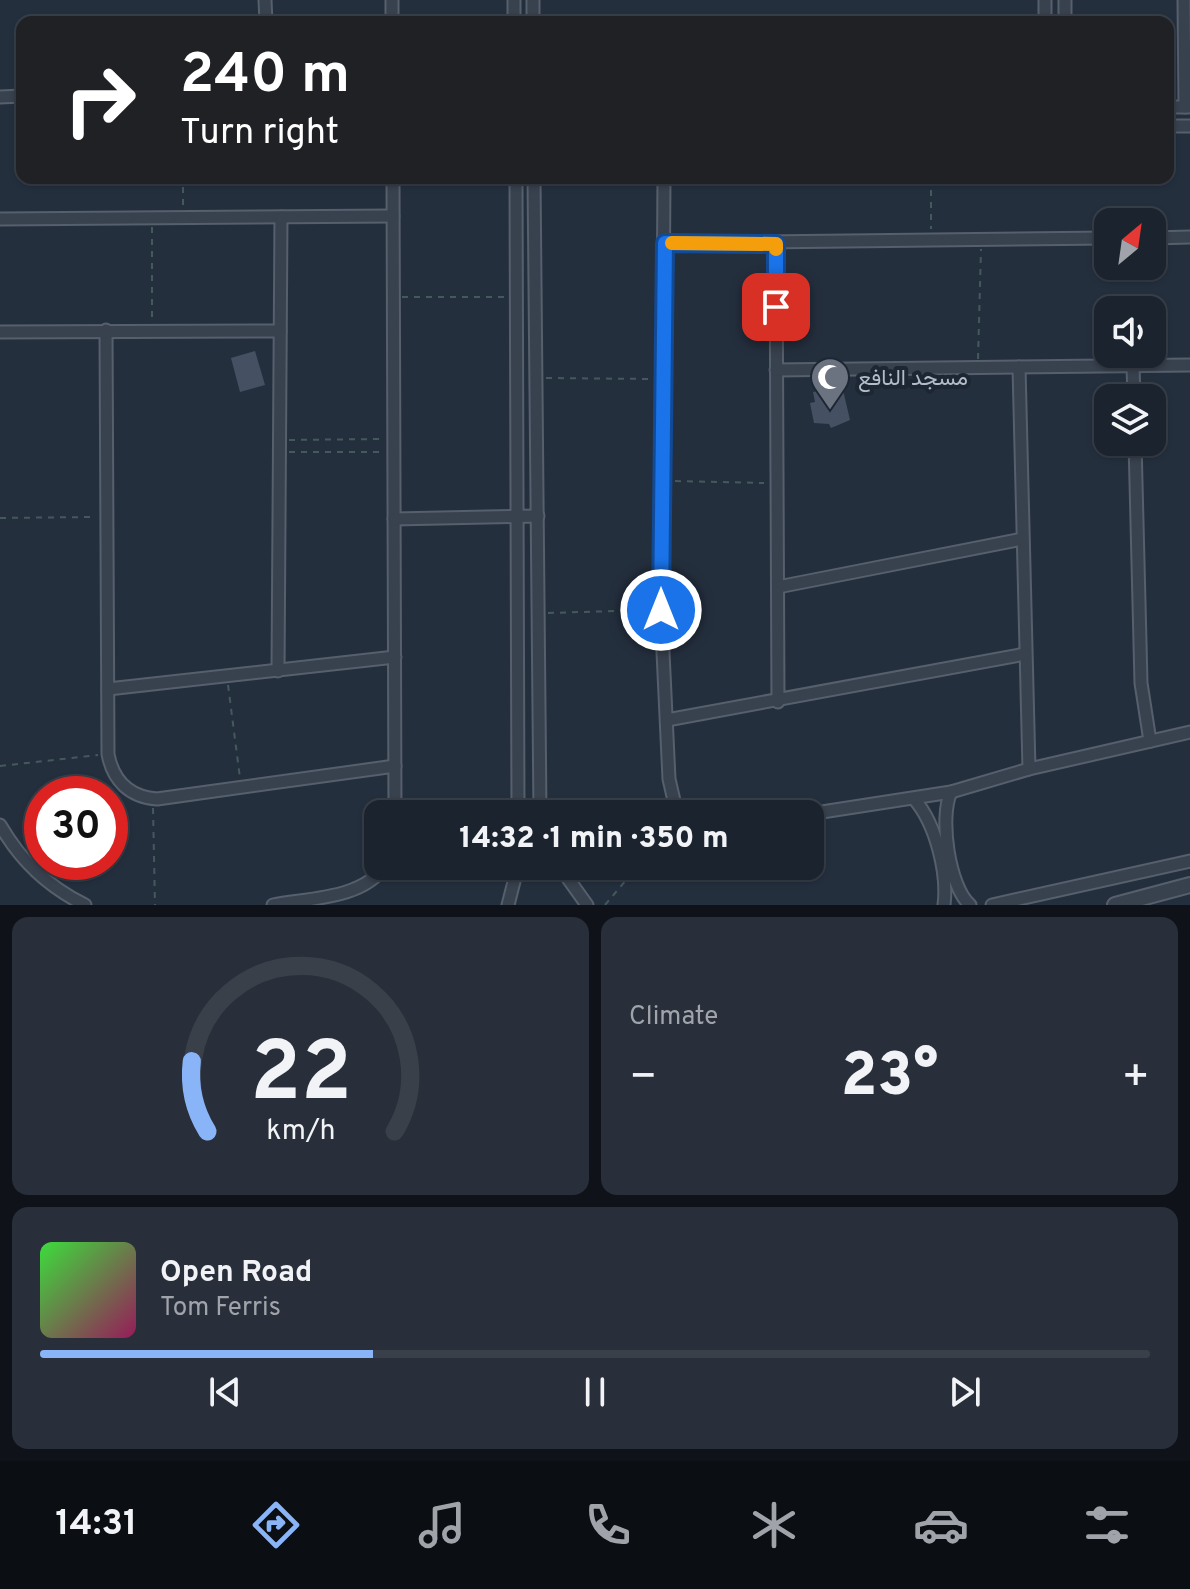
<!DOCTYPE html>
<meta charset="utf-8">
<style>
body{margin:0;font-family:Overpass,Vazirmatn,sans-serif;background:#282f3a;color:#f1f3f6;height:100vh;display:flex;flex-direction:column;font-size:30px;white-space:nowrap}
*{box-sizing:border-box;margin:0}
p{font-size:26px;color:#a0a4aa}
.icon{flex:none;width:44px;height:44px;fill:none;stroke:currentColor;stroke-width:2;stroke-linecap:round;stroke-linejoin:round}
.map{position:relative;height:905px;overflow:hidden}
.details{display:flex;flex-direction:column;gap:12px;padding:12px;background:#0f1319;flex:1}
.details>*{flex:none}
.banner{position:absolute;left:16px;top:16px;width:1158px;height:168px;border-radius:16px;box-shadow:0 2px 6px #0004,0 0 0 2px #39404a;background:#202124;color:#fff;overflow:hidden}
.needle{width:52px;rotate:29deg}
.tools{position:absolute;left:1094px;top:208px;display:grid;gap:16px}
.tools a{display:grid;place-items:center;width:72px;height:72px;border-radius:16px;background:#1b232e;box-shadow:0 2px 6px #0004,0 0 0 2px #39404a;font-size:40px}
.speed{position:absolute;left:24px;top:776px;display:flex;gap:16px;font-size:40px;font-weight:700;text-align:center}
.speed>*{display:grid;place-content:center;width:104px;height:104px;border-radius:50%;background:#1b232e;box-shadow:0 2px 6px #0004,0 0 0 2px #39404a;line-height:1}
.speed .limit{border:12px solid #d22;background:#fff;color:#111}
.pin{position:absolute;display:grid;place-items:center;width:68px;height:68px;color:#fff;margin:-34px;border-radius:16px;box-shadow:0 4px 12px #0006}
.me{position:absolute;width:88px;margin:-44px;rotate:0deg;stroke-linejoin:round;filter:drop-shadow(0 0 6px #0008)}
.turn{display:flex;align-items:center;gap:28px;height:168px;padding:0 32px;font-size:36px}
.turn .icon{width:104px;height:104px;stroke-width:2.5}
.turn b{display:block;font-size:56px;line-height:68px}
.big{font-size:60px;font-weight:800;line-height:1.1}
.details .tile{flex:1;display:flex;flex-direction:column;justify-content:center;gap:12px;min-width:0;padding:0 28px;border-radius:16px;background:#282f3a}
.details .dial{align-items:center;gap:0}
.dial svg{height:208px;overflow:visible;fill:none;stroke:#39404a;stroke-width:7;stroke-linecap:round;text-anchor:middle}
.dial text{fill:#f1f3f6;stroke:none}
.song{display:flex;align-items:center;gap:24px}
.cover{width:96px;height:96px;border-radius:12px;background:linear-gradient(135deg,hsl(120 70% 55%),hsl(330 70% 35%))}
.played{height:8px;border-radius:4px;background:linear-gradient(90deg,#8ab4f8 30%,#39404a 30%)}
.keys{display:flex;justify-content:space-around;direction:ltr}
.heat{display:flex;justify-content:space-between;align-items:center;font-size:44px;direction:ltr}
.details .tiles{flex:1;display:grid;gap:12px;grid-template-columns:1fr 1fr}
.tile:last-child{grid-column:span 2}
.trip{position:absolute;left:364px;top:800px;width:460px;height:80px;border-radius:16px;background:#1b232e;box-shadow:0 2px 6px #0004,0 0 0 2px #39404a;font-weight:800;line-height:80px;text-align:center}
.dock{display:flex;height:128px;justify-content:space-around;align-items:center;background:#0b0e12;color:#a0a4aa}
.dock .icon{width:56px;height:56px}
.dock .on{color:#8ab4f8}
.dock b{font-size:36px;color:#f1f3f6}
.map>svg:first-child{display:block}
.building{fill:#455162}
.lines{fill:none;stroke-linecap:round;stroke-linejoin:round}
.minor-casing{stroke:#565f6c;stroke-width:15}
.tertiary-casing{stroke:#565f6c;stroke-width:18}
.path{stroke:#44595c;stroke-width:2;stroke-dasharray:6 6;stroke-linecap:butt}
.minor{stroke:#38414e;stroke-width:11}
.tertiary{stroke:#38414e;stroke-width:14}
.route-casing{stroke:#114b97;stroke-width:20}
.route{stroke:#1a73e8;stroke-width:14}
.slow{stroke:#f59e0b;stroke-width:14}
.labels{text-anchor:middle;stroke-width:8;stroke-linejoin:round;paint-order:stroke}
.poi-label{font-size:22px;fill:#b4bcc9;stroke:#1d2633;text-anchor:start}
</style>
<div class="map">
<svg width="1190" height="905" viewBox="0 0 1190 905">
<rect width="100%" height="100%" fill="#242f3e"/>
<g class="building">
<path d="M255,351l10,34 -25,7 -9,-34z"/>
<path d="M842,386l8,34 -19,8 -2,-4 -15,-1 -4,-20 5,-1 -2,-10z"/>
</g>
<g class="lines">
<defs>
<g id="minor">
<path d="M265,0l1,22"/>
<path d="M392,0v22"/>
<path d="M514,0v22"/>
<path d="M1045,0v22"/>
<path d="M1065,0v22"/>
<path d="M1184,0l1,107"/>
<path d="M533,22v-22"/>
<path d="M0,97l22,-1"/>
<path d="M1168,107h21"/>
<path d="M1168,126h22"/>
<path d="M393,178l2,636"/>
<path d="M516,178l2,636"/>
<path d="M534,178l6,636"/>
<path d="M664,178l-3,432 8,169 6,26 8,9"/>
<path d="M0,219l393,-3"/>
<path d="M1152,238l38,-1"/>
<path d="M665,243l443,-5"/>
<path d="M776,244l2,458"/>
<path d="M106,330l2,424c5,27 22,43 49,45l238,-33"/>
<path d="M0,332l280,-1"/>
<path d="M1133,366l1,32"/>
<path d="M1019,367l10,402"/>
<path d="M776,370l414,-5"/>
<path d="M1135,442l6,241 9,58"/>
<path d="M394,519l144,-3"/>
<path d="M778,587l244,-48"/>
<path d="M278,671l3,-454"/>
<path d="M108,689l287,-32"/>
<path d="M667,720l358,-66"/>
<path d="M951,792c-12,25 -2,95 19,113"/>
<path d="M915,800c21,25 33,73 29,105"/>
<path d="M809,814l142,-22 78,-23 161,-37"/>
<path d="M0,825c21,36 47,61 85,80"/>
<path d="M559,866l28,39"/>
<path d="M273,905c37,-7 89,-6 112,-39"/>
<path d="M508,905l10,-39"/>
<path d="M992,905l198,-44"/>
</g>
<path id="tertiary" d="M1115,905l75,-20"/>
</defs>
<use href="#minor" class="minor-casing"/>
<use href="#tertiary" class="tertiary-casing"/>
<g class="path">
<path d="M931,178v51"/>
<path d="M183,205v-27"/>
<path d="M152,227v94"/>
<path d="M402,297h102"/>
<path d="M978,359l3,-110"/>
<path d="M546,378l105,1"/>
<path d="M289,440l93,-1"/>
<path d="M289,452h93"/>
<path d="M675,481l89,2"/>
<path d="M0,518l95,-1"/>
<path d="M548,613l101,-3"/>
<path d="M228,685l12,93"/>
<path d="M0,766l98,-11"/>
<path d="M153,808l2,97"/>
<path d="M605,905l33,-39"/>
</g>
<use href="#minor" class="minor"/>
<use href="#tertiary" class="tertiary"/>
</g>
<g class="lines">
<defs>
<path id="route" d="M661,610l4,-367 111,1v63"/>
</defs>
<use href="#route" class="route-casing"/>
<use href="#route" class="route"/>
<path class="slow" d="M672,243l104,1v5"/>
</g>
<defs>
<symbol id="mosque-pin" viewBox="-11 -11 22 30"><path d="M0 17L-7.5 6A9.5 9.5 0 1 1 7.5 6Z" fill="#6b7280" stroke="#1d2633"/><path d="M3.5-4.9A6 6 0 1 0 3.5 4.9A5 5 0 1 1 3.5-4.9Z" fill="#fff"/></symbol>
</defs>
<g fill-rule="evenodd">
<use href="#mosque-pin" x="808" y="355" width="44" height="60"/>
</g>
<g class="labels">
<g class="poi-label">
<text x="858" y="385">مسجد النافع</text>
</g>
</g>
</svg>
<div class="tools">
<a><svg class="needle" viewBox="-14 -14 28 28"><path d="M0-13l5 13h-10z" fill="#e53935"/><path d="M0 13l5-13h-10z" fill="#a0a4aa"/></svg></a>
<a><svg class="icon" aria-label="sound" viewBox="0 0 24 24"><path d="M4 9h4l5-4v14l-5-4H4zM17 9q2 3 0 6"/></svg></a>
<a><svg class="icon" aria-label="layers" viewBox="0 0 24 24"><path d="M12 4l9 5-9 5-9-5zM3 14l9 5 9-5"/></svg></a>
</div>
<div class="speed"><div class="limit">30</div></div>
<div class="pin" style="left:776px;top:307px;background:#d93025"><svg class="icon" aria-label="arrive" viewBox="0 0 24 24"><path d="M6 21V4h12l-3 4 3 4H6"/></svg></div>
<svg class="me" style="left:661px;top:610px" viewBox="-20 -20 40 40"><circle r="17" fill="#1a73e8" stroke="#fff" stroke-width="3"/><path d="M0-11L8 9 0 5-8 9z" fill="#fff"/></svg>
<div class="trip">14:32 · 1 min · 350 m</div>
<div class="banner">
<div class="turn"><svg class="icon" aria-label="right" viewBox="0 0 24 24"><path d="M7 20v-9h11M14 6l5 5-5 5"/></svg><div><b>240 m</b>Turn right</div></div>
</div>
</div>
<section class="details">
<div class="tiles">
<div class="tile dial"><svg viewBox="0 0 100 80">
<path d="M14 69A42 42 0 1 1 86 69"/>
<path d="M14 69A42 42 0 0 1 8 42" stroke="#8ab4f8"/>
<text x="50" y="56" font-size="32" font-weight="700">22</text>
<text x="50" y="72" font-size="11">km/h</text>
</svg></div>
<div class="tile"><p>Climate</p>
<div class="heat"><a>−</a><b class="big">23°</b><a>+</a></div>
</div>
<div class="tile">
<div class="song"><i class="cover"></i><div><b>Open Road</b><p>Tom Ferris</p></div></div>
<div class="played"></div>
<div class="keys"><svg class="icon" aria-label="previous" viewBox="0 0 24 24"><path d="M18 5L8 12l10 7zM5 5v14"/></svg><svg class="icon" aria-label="pause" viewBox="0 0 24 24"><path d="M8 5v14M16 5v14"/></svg><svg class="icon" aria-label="next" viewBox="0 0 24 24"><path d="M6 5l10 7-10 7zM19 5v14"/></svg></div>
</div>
</div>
</section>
<nav class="dock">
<b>14:31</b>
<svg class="icon on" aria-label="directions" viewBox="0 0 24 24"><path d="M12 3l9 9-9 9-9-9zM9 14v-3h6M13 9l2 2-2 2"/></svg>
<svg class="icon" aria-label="music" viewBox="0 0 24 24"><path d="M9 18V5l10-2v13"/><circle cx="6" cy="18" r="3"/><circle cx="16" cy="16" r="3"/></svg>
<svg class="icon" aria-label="phone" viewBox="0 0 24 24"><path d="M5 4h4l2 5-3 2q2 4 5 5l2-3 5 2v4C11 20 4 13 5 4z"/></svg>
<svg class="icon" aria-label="climate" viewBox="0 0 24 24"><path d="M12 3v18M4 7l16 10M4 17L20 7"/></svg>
<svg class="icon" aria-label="car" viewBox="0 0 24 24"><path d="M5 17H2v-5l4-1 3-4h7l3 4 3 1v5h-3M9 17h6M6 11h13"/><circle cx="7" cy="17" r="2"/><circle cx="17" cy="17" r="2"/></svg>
<svg class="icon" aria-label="filters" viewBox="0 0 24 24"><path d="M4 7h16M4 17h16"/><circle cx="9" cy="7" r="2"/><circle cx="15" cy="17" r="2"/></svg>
</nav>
